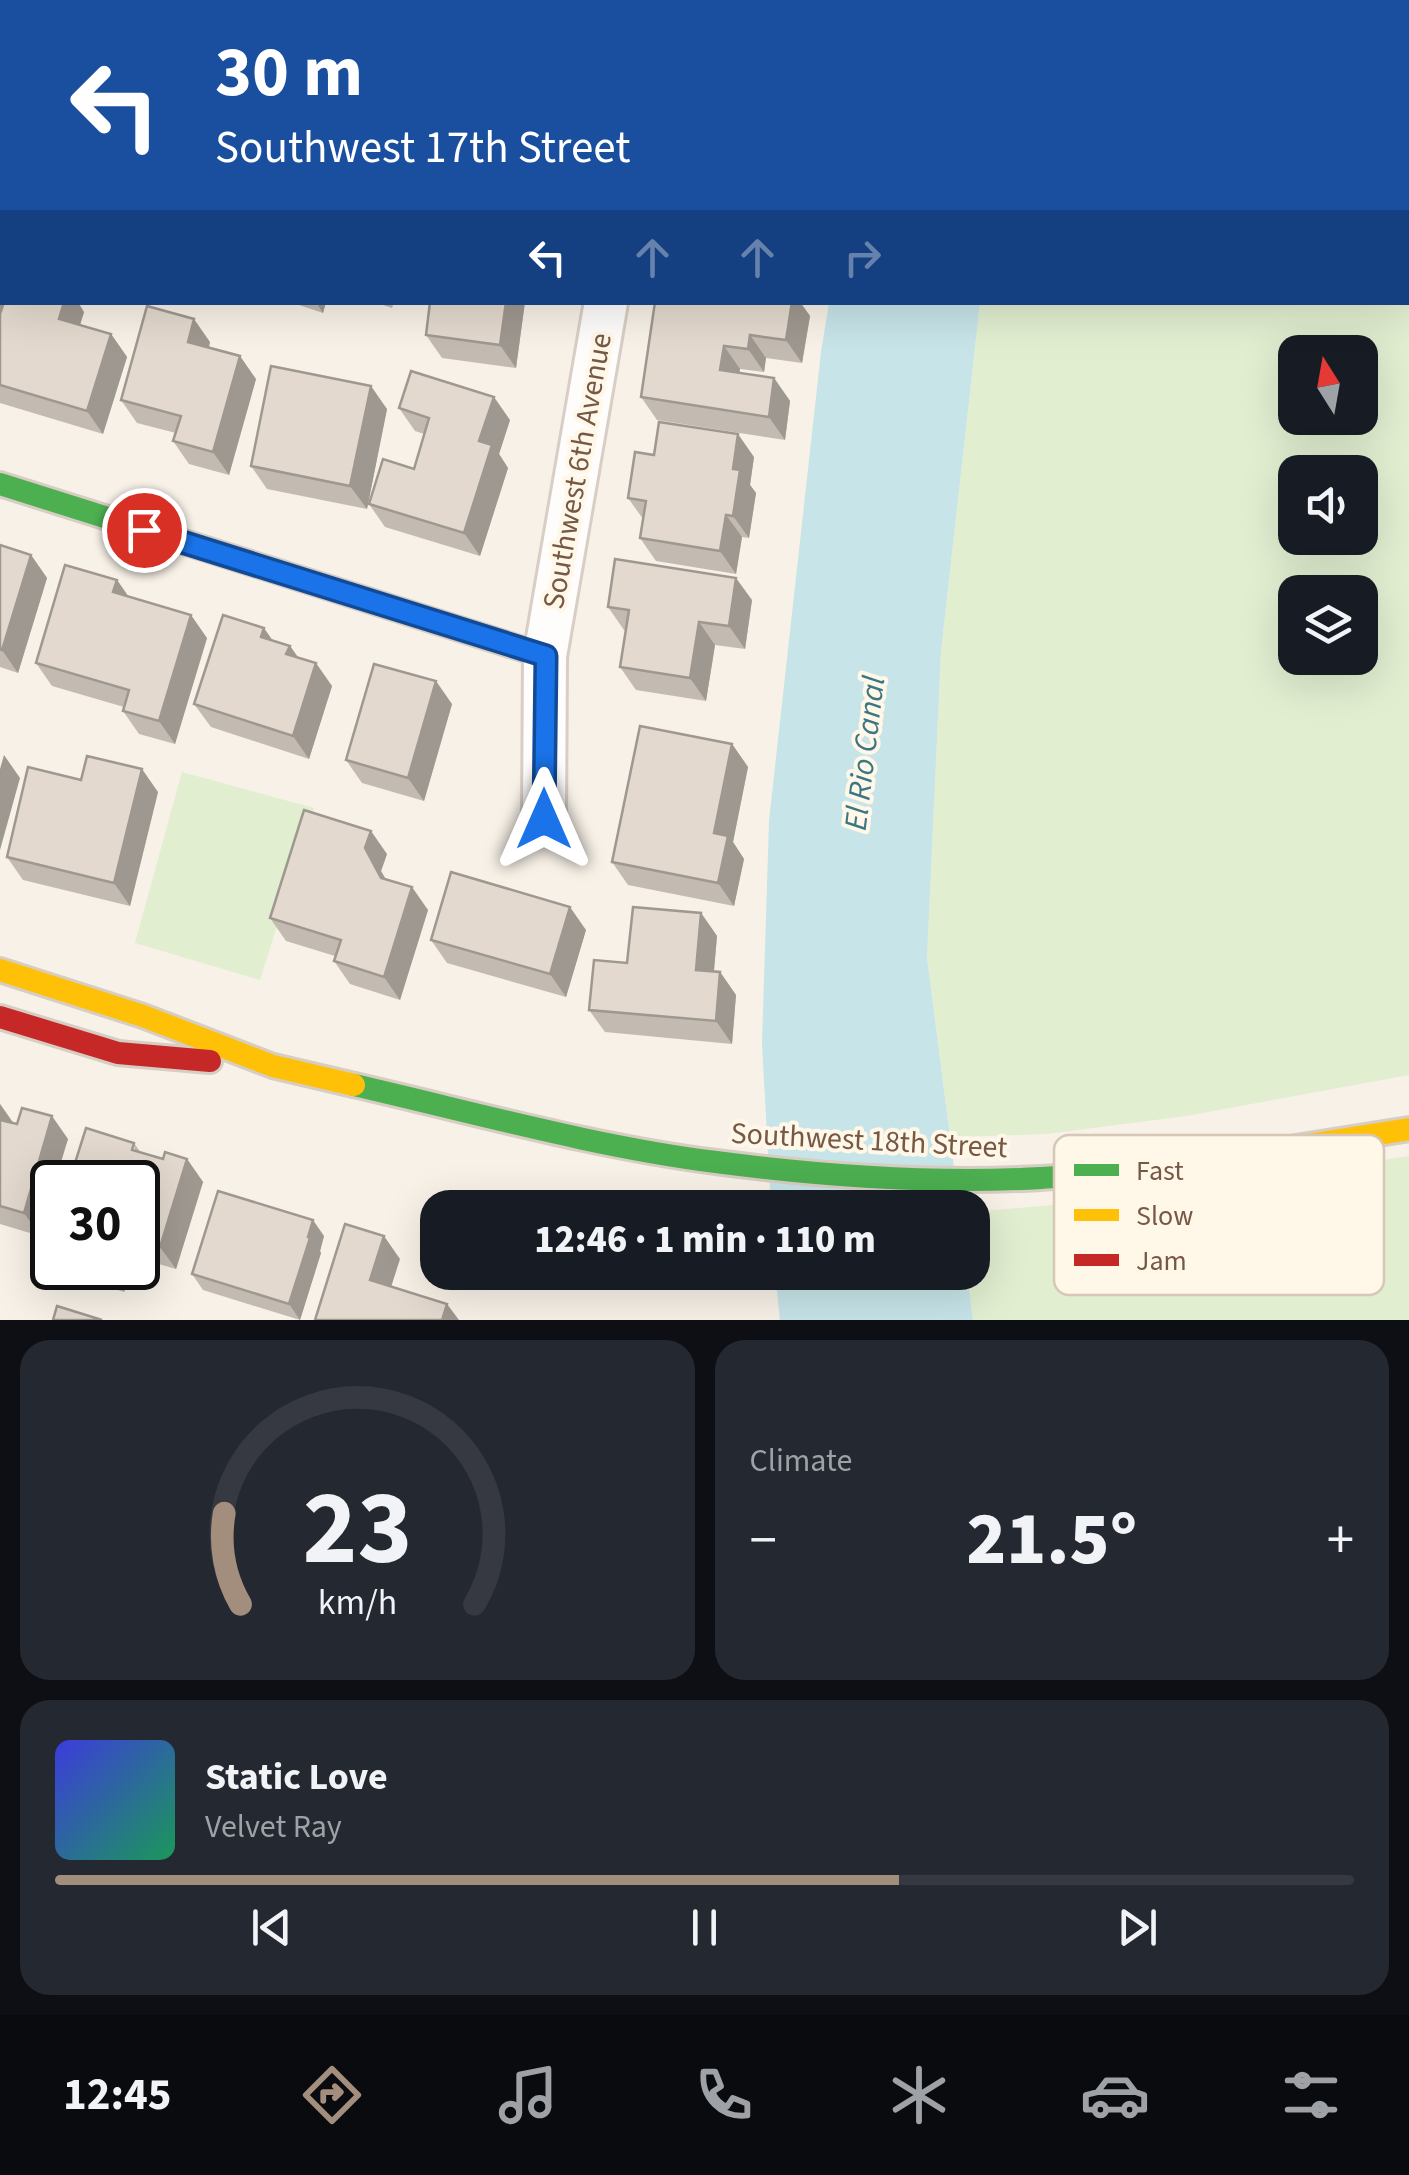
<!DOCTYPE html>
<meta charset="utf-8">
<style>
body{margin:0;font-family:"Source Sans 3",sans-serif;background:#242831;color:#f1f3f6;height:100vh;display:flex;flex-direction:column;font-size:38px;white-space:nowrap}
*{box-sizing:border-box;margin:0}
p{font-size:32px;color:#9ea1a6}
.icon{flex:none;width:55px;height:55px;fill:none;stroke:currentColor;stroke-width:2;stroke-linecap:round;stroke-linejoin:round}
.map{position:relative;height:1320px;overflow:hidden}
.details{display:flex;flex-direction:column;gap:20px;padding:20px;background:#0d0f14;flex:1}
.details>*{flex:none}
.guide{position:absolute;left:0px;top:0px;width:1410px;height:305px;box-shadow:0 10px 40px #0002;background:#1a4fa0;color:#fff;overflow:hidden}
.needle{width:65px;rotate:349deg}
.buttons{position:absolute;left:1278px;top:335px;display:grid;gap:20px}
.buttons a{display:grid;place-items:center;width:100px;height:100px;border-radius:20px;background:#171b24;box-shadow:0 10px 40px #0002;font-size:50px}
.speed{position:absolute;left:30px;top:1160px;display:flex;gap:20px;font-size:50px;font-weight:700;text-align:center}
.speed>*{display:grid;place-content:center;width:130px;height:130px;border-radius:50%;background:#171b24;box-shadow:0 10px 40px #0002;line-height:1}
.speed .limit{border:5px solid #111;border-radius:15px;background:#fff;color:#111}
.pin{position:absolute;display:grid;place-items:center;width:85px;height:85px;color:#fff;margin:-42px;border:5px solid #fff;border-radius:50%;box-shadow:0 2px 10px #0007}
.me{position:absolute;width:110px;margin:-55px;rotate:0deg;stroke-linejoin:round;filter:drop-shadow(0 0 8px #0008)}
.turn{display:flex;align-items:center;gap:35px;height:210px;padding:0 50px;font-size:45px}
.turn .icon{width:130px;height:130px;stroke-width:2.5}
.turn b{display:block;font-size:70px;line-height:85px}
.lanes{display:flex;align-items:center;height:95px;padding:0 50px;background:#0003;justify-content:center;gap:50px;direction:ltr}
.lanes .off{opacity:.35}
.big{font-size:75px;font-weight:800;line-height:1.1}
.details .card{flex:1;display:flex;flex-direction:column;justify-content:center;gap:15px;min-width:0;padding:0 35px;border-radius:30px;background:#242831}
.details .dial{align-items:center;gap:0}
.dial svg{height:260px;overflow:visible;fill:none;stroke:#363941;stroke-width:7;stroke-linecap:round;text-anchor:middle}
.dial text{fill:#f1f3f6;stroke:none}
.song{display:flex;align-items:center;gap:30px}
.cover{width:120px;height:120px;border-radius:15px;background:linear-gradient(135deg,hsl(240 70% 55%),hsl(150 70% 35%))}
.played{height:10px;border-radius:5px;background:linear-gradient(90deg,#a38e7e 65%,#363941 65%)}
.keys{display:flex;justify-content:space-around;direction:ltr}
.heat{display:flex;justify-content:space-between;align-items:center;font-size:55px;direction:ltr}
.details .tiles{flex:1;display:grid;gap:20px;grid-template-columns:1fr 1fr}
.card:last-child{grid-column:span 2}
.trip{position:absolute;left:420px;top:1190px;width:570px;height:100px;border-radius:30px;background:#171b24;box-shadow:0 10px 40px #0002;font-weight:800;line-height:100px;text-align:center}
.menu{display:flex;height:160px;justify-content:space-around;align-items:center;background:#090b0e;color:#9ea1a6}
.menu .icon{width:70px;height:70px}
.menu .current{color:#a38e7e}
.menu b{font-size:45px;color:#f1f3f6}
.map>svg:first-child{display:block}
.green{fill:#e1eed0;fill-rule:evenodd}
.water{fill:#c7e4e8}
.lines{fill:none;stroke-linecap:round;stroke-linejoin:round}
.street-casing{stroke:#d8cec5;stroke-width:48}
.fast-casing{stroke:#d7cdc3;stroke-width:28}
.slow-casing{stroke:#d7cdc3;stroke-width:28}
.jam-casing{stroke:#d7cdc3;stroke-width:28}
.street{stroke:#fefdfb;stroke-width:42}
.fast{stroke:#4caf50;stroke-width:22}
.slow{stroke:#ffc107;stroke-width:22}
.jam{stroke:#c62828;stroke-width:22}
.wall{fill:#c3bbb1}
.shaded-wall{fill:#9f9890}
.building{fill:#e3d9ce;stroke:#9f9890;stroke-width:2.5}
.route-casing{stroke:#114b97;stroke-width:25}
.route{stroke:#1a73e8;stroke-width:18}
.labels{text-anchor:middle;stroke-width:8;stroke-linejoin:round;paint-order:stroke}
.street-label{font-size:30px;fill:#765845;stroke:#fff7e8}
.water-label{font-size:32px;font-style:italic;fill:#3b7685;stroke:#fff7e8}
.key{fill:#fff7e8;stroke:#d6c7b7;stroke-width:2.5}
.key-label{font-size:28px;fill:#765845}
</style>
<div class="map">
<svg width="1409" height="1320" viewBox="0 0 1409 1320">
<rect width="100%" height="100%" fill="#f7f1e7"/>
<g class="green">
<path d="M1076,0h333v1075l-223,41 -140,18 -96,3 -23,-179 14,-307 39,-348 428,-1v-300h-333zM1295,352h65v66h-65zM1295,472h65v66h-65zM1295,592h65v66h-65z"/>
<path d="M182,772l132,36 -54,172 -125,-37z"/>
<path d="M1409,1156v164h-436l-6,-47 5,-1 1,-60 189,-17z"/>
</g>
<g class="water">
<path d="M829,303h151l-39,348 -14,307 32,249 -188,1 -9,-164 7,-223 52,-469z"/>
<path d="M775,1273h192l6,47h-193z"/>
</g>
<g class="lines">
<defs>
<g id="street">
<path d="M208,2v-2"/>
<path d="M657,2l1,-2"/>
<path d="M0,18l2,1"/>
<path d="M544,819l1,-163 61,-354"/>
</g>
<g id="fast">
<path d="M0,484l545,172"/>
<path d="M354,1085c118,27 242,62 362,77 107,14 217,22 325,16 33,-2 66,-6 98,-8"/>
</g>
<g id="slow">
<path d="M0,970l143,46 130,50 81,19"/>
<path d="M1139,1170l31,-3 239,-38"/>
</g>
<path id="jam" d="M0,1017l118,36 92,8"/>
</defs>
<use href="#street" class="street-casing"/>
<use href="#fast" class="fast-casing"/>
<use href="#slow" class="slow-casing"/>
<use href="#jam" class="jam-casing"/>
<use href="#street" class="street"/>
<use href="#fast" class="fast"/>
<use href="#slow" class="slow"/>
<use href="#jam" class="jam"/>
</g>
<g class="wall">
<path d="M725,0h118v2h-116z"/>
<path d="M2,134v78l-2,-2v-69z"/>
<path d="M290,302h36l-3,11z"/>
<path d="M374,302h20l-2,6z"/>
<path d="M525,302l-9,66 -74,-10 -16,-23z"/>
<path d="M655,302h145l10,14 -8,47 -36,-5 -2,14 -24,-3 -1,4 35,5 16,23 -5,39 -128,-20 -16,-23z"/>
<path d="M84,312l-4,13 31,9 16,23 -24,77 -103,-31v-89z"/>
<path d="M210,342l-1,6 47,31 -27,96 -40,-11 -16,-23 3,-8 -39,-10 -16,-23z"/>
<path d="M399,408l111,12 -11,34 9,14 -28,88 -95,-29 -16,-23 45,-35 10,-35 -9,-3z"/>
<path d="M387,409l-20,100 -100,-20 -16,-23z"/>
<path d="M754,457l-4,28 6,8 -7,45 -7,-1 -6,37 -80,-13 -16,-23 3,-19 -15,-21z"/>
<path d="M0,545l31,10 16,23 -29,95 -18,-6z"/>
<path d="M117,580l11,16 79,42 -32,106 -36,-10 -16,-23 1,-4 -72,-21 -16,-23z"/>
<path d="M752,600l-7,49 -30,-4 -9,56 -70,-11 -16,-23 6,-37h-2l-16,-23z"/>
<path d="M273,640l17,6 8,11 34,29 -23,73 -98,-32 -17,-23z"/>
<path d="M452,704l-28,97 -62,-18 -16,-23z"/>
<path d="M732,744l16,23 -15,75 11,17 -10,47 -106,-21 -16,-23z"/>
<path d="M81,780l77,12 -28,114 -107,-26 -16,-23z"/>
<path d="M387,854l-6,17 5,8 42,31 -28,90 -50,-16 -16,-23 1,-5 -49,-15 -16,-23z"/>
<path d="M701,913l16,23 -3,35 6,1 16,23 -4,49 -127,-12 -16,-22 38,-47z"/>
<path d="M586,930l-20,67 -119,-34 -16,-23z"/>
<path d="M0,1104l14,20 54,15 -16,43v10l-12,44 -40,-12z"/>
<path d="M134,1143l7,10 22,6h24l16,23 -27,87 -38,-11v-76z"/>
<path d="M324,1236l-4,15 1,2 -21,67 -97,-30 -11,-16z"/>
<path d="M59,1268h72l-7,24 -61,-19z"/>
</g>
<g class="shaded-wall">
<path d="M359,0h19l-1,2h-18z"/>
<rect x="534" y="0" width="20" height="2"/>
<path d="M824,0h19v2h-18z"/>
<path d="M0,88l2,3v18l-2,8z"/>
<path d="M0,284l2,3 1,15 -3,12z"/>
<path d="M64,302h14l6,10 -9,29 -16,-22z"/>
<path d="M316,302h10l-3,11z"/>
<path d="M506,302h19l-9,66 -16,-23z"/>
<path d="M792,302h8l10,14 -8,47 -16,-23z"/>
<path d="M194,319l16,23 -6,23 -16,-23z"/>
<path d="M111,334l16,23 -24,77 -16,-23z"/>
<path d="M750,335l16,23 -2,14 -16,-23z"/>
<path d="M724,346l16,23 -4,24 -16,-23z"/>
<path d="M240,356l16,23 -27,96 -16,-23z"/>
<path d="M774,378l16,23 -5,39 -16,-23z"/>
<path d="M371,386l16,23 -20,100 -17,-23z"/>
<path d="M494,397l16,23 -11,34 9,14 -28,88 -16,-23 15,-92z"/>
<path d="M738,434l16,23 -4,28 6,8 -7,45 -16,-22v-47z"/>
<path d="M726,515l16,22 -6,37 -16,-23z"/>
<path d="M31,555l16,23 -29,95 -16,-23z"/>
<path d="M736,578l16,22 -7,49 -16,-23z"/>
<path d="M117,580l16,23 -20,-11z"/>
<path d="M191,615l16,23 -32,106 -16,-23z"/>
<path d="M699,622l16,23 -9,56 -16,-23z"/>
<path d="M264,628l16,23 -19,-14z"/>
<path d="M290,646l16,23 -20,-15z"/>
<path d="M316,663l16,23 -23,73 -16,-23z"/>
<path d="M436,681l16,23 -28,97 -16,-23z"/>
<path d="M732,744l16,23 -15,75 11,17 -10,47 -16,-23 -4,-50z"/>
<path d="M4,755l16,23 -20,72v-81z"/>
<path d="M142,769l16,23 -28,114 -16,-23z"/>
<path d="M371,831l16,23 -6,17 16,30 -16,-23 -16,-30z"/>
<path d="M412,887l16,23 -28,90 -16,-23z"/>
<path d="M570,907l16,23 -20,67 -16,-23z"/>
<path d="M701,913l16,23 -5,56 -16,-22z"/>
<path d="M720,972l16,23 -4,49 -16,-23z"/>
<path d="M0,1104l14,20 -14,3z"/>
<path d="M52,1116l16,23 -13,43h-3v10l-12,44 -16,-23z"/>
<path d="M187,1159l16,23 -27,87 -16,-22z"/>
<path d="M313,1220l11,16 -4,15 1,2 -21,67 -11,-16z"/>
<path d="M384,1236l16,23 -14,44 -16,-23z"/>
<path d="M108,1268h23l-7,24 -16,-23z"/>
<path d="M447,1304l12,16h-17z"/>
</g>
<g class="building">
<path d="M262,0h97v2h-98z"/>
<rect x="452" y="0" width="82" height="2"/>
<path d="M2,134v60l-2,-1v-52z"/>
<path d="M4,302h60l-5,17 52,15 -24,77 -87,-26v-71z"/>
<path d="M430,302h76l-6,43 -74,-10z"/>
<path d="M655,302h137l-6,38 -36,-5 -2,14 -24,-3 -4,24 54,8 -5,39 -128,-20z"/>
<path d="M147,306l47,13 -6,23 52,14 -27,96 -40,-11 8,-25 -60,-16z"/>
<path d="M271,366l100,20 -21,100 -99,-20z"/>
<path d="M411,371l83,26 -15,44 13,4 -28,88 -95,-29 14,-45 31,10 15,-51 -30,-10z"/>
<path d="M659,422l79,12 -5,35 7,1 -7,46 -7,-1 -6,36 -80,-13 6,-37 -18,-3 7,-46 19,3z"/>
<path d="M0,545l31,10 -29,95 -2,-1z"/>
<path d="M615,559l121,19 -7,48 -30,-4 -9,56 -70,-11 9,-57 -21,-3z"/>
<path d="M65,565l52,15 -4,12 78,23 -32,106 -36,-10 6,-21 -93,-27z"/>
<path d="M223,615l41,13 -3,9 29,9 -4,8 30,9 -23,73 -99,-32z"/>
<path d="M374,664l62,17 -28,97 -62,-18z"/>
<path d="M640,726l92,18 -18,89 14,3 -10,47 -106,-21z"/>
<path d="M87,756l55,13 -28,114 -107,-26 21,-90 53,13z"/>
<path d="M304,810l67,21 -6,17 16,30 31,9 -28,90 -50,-16 7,-21 -71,-22z"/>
<path d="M451,872l119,35 -20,67 -119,-34z"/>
<path d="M633,907l68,6 -5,57 24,2 -4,49 -127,-11 5,-50 33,3z"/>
<path d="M22,1108l30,8 -28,97 -24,-7v-86l17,4z"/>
<path d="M86,1128l48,15 -2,7 31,9 2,-7 22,7 -27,88 -22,-7v-58h-69z"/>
<path d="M218,1191l95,29 -5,17 2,1 -21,66 -97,-30z"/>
<path d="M345,1224l39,12 -14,44 77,24 -5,16h-127z"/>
<path d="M52,1234v18l-5,-2z"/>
<path d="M57,1306l45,14h-49z"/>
</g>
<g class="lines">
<defs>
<path id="route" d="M144,530l402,126 -2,163"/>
</defs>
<use href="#route" class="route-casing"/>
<use href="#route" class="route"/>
</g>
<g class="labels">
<g class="street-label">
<text transform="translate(577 471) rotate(-80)" y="10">Southwest 6th Avenue</text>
<text transform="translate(869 1140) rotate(3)" y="10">Southwest 18th Street</text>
</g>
<g class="water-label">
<text transform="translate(864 753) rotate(-83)" y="11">El Rio Canal</text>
</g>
</g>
<rect x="1054" y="1135" width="330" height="160" rx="15" class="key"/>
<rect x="1074" y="1164" width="45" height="12" fill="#4caf50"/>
<rect x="1074" y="1209" width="45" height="12" fill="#ffc107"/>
<rect x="1074" y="1254" width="45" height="12" fill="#c62828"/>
<g class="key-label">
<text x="1136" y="1180">Fast</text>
<text x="1136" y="1225">Slow</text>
<text x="1136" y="1270">Jam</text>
</g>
</svg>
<div class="buttons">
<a><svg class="needle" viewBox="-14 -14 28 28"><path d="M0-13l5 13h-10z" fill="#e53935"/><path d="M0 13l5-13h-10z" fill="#9ea1a6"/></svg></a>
<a><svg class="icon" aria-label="sound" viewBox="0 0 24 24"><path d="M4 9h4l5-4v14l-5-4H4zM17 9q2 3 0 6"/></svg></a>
<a><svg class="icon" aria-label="layers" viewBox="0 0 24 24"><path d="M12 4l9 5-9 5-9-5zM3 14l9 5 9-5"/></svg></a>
</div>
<div class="speed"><div class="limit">30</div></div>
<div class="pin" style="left:144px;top:530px;background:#d93025"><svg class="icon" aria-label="arrive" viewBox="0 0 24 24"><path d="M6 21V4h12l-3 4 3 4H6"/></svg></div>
<svg class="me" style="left:544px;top:819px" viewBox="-20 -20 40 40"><path d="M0-17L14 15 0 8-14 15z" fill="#1a73e8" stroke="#fff" stroke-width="4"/></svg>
<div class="trip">12:46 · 1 min · 110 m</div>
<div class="guide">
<div class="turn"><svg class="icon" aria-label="left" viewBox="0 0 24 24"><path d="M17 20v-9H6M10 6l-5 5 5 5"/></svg><div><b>30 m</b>Southwest 17th Street</div></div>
<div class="lanes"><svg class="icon" aria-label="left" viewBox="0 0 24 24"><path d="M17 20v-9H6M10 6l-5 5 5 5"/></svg><svg class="icon off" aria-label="ahead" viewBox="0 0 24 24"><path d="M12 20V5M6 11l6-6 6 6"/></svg><svg class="icon off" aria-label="ahead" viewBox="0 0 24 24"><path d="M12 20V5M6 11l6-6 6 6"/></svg><svg class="icon off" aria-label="right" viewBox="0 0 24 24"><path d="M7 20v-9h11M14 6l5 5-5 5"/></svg></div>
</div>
</div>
<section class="details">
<div class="tiles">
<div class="card dial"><svg viewBox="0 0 100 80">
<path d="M14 69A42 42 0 1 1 86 69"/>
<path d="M14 69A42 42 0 0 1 9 41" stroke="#a38e7e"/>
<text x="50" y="56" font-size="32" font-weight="700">23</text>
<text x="50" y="72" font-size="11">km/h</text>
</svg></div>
<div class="card"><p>Climate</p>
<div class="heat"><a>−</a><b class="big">21.5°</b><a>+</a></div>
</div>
<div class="card">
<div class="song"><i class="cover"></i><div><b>Static Love</b><p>Velvet Ray</p></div></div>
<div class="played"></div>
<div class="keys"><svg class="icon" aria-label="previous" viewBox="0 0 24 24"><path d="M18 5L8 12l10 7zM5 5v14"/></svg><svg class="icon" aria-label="pause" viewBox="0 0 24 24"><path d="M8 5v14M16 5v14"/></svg><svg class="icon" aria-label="next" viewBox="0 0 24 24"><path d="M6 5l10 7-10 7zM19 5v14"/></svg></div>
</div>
</div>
</section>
<nav class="menu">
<b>12:45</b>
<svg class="icon current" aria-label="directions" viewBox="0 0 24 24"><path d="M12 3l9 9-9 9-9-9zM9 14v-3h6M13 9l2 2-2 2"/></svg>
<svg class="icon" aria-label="music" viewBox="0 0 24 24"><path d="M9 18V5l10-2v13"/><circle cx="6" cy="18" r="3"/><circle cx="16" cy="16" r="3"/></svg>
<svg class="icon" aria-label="phone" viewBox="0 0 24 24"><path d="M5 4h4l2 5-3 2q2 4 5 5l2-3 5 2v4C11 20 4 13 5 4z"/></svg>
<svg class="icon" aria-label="climate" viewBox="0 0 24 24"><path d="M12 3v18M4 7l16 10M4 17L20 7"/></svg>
<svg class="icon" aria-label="car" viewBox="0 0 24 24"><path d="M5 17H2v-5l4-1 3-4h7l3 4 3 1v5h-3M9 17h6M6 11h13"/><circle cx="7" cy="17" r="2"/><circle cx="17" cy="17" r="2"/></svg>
<svg class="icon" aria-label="filters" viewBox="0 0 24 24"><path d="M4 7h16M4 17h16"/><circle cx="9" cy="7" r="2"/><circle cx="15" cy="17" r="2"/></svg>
</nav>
